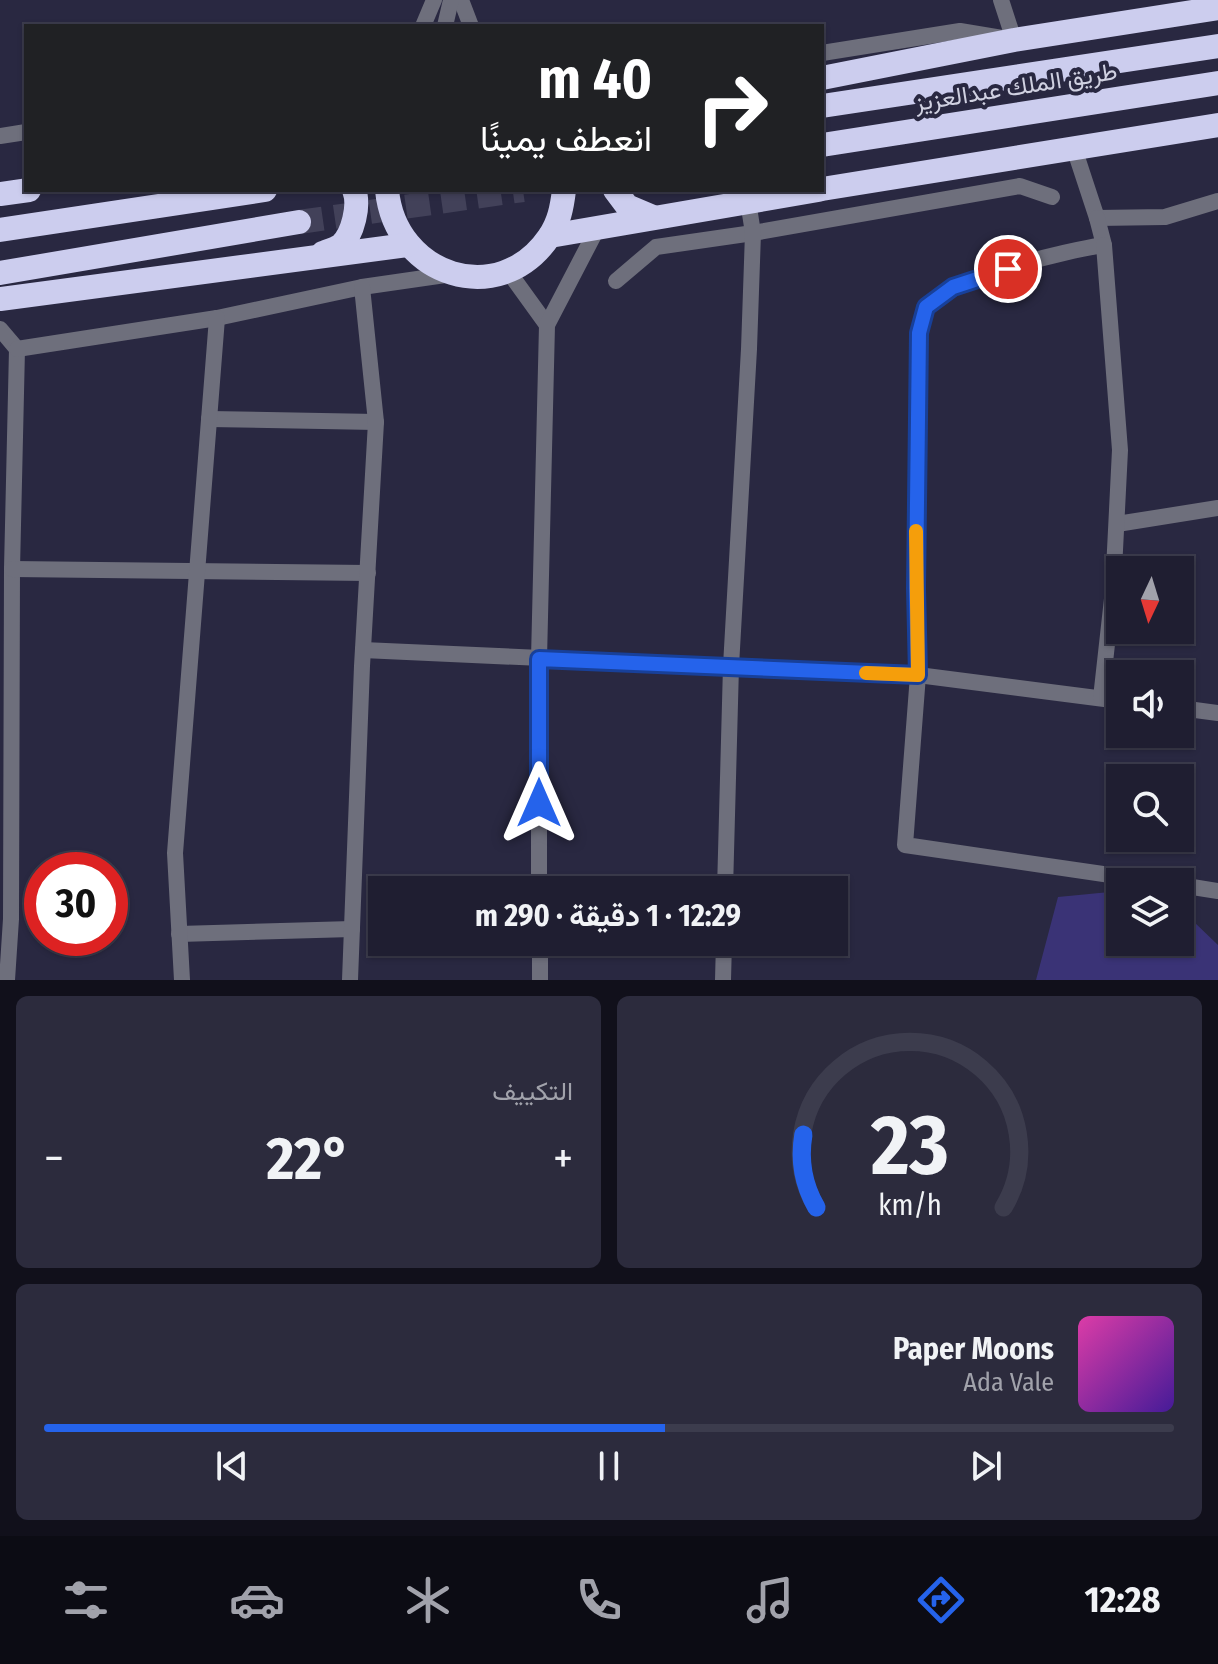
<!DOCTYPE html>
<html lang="ar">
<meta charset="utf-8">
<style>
body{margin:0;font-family:"Fira Sans Condensed",Vazirmatn,sans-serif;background:#2c2b3d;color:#f1f3f6;direction:rtl;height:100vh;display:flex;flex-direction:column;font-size:30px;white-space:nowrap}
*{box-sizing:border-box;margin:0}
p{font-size:26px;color:#a1a2ab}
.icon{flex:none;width:44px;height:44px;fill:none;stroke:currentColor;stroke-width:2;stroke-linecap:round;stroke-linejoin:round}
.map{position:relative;height:980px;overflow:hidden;direction:ltr}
.drawer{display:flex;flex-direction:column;gap:16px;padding:16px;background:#11101b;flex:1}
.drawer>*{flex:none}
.top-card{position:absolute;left:24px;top:24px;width:800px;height:168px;border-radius:0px;box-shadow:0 2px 6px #0004,0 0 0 2px #3c3c4d;direction:rtl;background:#202124;color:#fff;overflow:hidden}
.needle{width:52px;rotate:184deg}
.controls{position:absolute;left:1106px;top:556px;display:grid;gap:16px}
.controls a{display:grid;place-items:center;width:88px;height:88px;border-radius:0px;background:#1f1e31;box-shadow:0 2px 6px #0004,0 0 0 2px #3c3c4d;font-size:40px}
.speed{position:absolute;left:24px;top:852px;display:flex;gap:16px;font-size:40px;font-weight:700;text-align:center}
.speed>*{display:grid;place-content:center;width:104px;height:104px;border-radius:50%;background:#1f1e31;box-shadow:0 2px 6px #0004,0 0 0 2px #3c3c4d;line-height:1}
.speed .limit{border:12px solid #d22;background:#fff;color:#111}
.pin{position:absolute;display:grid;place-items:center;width:68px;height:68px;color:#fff;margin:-34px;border:4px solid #fff;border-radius:50%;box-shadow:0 2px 8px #0007}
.me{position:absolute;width:88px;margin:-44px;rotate:0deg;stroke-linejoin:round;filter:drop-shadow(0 0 6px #0008)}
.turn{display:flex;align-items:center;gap:28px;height:168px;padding:0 40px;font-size:36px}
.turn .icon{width:104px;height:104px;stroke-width:2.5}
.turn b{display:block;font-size:56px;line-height:68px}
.big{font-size:60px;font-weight:700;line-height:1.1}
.drawer .tile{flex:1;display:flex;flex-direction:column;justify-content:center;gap:12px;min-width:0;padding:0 28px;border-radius:12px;background:#2c2b3d}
.drawer .dial{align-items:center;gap:0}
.dial svg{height:208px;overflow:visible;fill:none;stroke:#3c3c4d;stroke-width:7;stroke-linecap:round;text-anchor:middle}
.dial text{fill:#f1f3f6;stroke:none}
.song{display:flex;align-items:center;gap:24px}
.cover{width:96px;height:96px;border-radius:12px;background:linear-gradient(135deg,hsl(320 70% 55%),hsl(260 70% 35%))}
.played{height:8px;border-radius:4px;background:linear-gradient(90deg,#2563eb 55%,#3c3c4d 55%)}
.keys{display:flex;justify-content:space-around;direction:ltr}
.heat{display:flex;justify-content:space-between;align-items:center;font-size:44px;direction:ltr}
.drawer .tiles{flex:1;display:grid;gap:16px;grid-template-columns:1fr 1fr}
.tile:last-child{grid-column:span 2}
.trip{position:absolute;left:368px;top:876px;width:480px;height:80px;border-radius:0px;background:#1f1e31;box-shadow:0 2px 6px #0004,0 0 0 2px #3c3c4d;font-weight:700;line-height:80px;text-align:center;direction:rtl}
.tabs{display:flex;height:128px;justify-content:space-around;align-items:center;background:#0c0c14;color:#a1a2ab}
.tabs .icon{width:56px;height:56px}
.tabs .selected{color:#2563eb}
.tabs b{font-size:36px;color:#f1f3f6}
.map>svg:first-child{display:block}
.green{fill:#3a3376}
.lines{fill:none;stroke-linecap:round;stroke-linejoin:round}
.highway-tunnel{stroke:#424159;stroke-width:24;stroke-dasharray:24 12;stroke-linecap:butt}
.street{stroke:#6e6f7c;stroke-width:16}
.highway{stroke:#cccdee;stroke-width:24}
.route-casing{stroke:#184099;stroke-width:20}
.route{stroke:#2563eb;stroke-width:14}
.slow{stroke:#f59e0b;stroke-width:14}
.labels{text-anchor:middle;stroke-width:8;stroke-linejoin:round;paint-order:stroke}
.street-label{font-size:24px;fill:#d0d1e1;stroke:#292841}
</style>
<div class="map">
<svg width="1218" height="980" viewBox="0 0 1218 980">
<rect width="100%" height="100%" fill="#292841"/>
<path class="green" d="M1120,891v51h60v-27l13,6 25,24v35h-182l22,-83z"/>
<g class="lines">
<path class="highway-tunnel" d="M299,222l224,-32"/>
<g class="street">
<path d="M461,0l10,26"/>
<path d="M423,26l11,-26"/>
<path d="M445,26l6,-26"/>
<path d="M822,53l138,-22 54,9 -13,-40"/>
<path d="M0,136l26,-4"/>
<path d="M1074,148l23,70 68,-1 53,-16"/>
<path d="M1097,218l7,27c-34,5 -162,34 -179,64 -3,7 -4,17 -6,24l-3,255 2,87 -13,170 253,37"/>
<path d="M508,271l39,54"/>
<path d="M616,281l40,-34 97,-14 267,-47 32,11"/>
<path d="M0,329l17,20 -5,220 -1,350 -4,61"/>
<path d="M17,349l200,-31 145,-31 90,-13"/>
<path d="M209,419l167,3"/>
<path d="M1117,524l101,-16"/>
<path d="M12,569l356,4"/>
<path d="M363,650l555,25 202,26"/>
<path d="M1101,698l12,-108 7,-140 -16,-205"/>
<path d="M1180,708l38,5"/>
<path d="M1180,885l38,6"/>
<path d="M539,890v-231l8,-334 51,-98"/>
<path d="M725,890l6,-224 18,-317 4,-116 -5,-32"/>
<path d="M179,934l173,-5"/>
<path d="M540,942v38"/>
<path d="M182,980l-7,-127 42,-535"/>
<path d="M350,980l12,-314 14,-244 -14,-135"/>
<path d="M723,980l1,-38"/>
</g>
<g class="highway">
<path d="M822,78l192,-38 204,-32"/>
<path d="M822,106l396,-60"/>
<path d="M822,145l396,-62"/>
<path d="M822,189l396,-64"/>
<path d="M387,190c8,86 112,120 162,47 10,-14 13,-30 15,-47"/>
<path d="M615,190l12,16 26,11"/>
<path d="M0,194l29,-4"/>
<path d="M0,230l265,-40"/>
<path d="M550,236l268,-46"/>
<path d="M323,253c5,-2 14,-5 18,-8 12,-11 19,-40 13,-55"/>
<path d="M0,273l299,-51"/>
<path d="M0,299l407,-54"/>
</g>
</g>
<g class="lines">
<defs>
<path id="route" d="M539,803v-144l379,16 -2,-87 3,-255 7,-26 27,-20 55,-18"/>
</defs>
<use href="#route" class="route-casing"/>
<use href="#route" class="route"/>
<path class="slow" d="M866,673l52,2 -2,-144"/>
</g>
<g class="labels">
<g class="street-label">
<text transform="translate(1016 87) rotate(-9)" y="8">طريق الملك عبدالعزيز</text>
</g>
</g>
</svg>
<div class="controls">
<a><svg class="needle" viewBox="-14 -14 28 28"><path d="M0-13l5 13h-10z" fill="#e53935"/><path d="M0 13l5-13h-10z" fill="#a1a2ab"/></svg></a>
<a><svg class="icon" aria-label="sound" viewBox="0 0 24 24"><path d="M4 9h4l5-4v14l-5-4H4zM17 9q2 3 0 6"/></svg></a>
<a><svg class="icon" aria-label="search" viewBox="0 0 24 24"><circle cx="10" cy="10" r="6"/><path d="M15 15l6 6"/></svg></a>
<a><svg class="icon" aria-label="layers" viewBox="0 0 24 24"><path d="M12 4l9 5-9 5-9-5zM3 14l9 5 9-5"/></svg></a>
</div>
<div class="speed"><div class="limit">30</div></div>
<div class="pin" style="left:1008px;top:269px;background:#d93025"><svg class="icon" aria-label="arrive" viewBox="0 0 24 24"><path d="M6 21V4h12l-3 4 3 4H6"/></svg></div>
<svg class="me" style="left:539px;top:803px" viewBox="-20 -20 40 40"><path d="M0-17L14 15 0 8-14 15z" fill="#2563eb" stroke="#fff" stroke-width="4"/></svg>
<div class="trip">12:29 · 1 دقيقة · 290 m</div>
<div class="top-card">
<div class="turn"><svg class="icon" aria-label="right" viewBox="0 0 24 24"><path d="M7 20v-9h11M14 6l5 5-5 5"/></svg><div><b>40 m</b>انعطف يمينًا</div></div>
</div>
</div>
<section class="drawer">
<div class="tiles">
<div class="tile dial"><svg viewBox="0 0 100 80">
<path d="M14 69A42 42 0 1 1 86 69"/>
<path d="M14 69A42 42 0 0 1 9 41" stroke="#2563eb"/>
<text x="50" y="56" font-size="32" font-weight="700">23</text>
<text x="50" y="72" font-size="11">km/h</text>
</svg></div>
<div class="tile"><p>التكييف</p>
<div class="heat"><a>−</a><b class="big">22°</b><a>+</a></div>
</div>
<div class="tile">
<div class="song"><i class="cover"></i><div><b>Paper Moons</b><p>Ada Vale</p></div></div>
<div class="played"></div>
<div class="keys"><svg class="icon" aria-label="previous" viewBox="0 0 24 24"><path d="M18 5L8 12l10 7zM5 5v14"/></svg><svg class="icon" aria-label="pause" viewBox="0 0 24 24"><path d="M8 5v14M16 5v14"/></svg><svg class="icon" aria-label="next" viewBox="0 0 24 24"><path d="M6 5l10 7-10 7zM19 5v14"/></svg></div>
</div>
</div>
</section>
<nav class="tabs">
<b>12:28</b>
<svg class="icon selected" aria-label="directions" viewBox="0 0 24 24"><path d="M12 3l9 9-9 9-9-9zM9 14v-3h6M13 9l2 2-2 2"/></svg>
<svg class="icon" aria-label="music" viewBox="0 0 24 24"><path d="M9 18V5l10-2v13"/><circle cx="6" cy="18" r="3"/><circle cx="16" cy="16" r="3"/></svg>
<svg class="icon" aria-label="phone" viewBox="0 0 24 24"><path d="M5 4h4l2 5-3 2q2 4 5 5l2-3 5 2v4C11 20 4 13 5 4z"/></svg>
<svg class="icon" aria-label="climate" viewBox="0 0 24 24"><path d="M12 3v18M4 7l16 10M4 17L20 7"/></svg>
<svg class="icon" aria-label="car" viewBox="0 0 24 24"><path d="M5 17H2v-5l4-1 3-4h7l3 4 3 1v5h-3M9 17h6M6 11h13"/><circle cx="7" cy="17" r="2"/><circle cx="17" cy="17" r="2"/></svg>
<svg class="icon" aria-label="filters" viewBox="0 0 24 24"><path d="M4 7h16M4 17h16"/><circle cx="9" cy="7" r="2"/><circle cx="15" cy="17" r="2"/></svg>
</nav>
